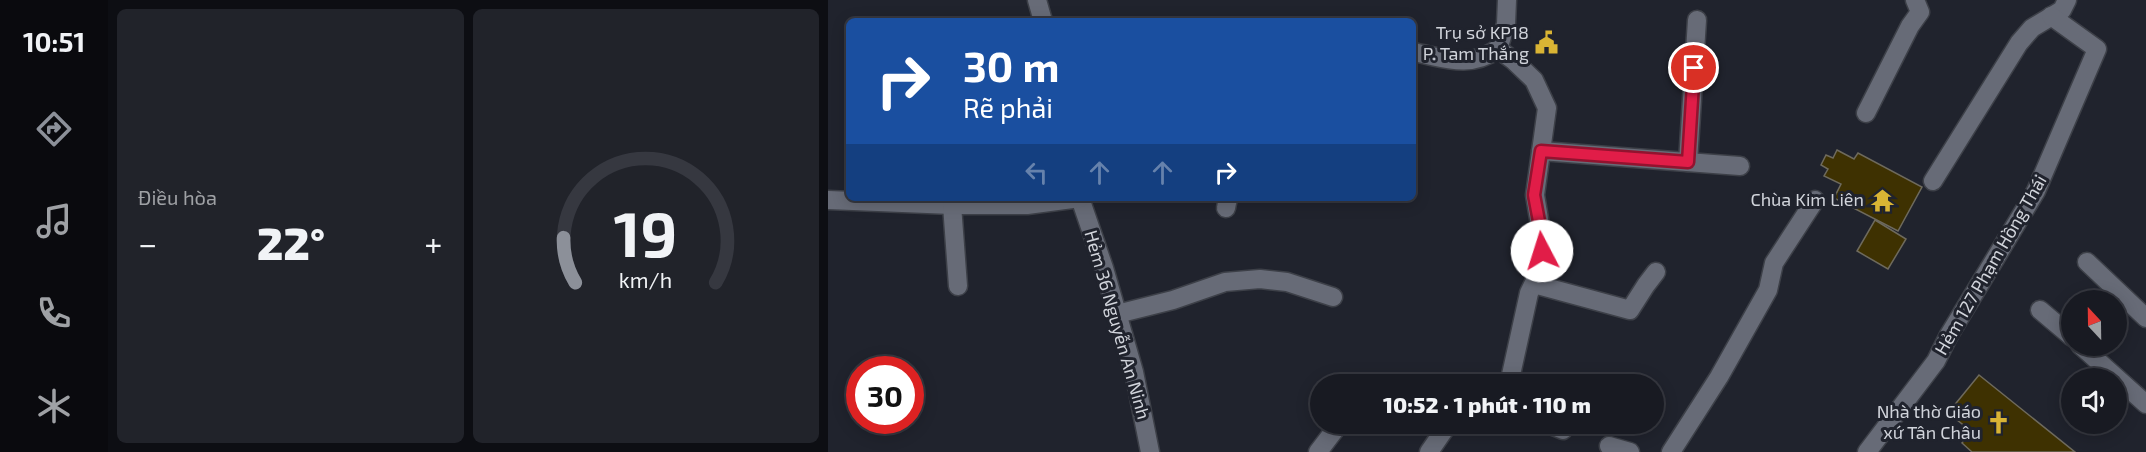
<!DOCTYPE html>
<html lang="vi">
<meta charset="utf-8">
<style>
body{margin:0;font-family:"Exo 2",sans-serif;background:#21232a;color:#f1f3f6;height:100vh;display:flex;flex-direction:column;font-size:22px;white-space:nowrap}
*{box-sizing:border-box;margin:0}
p{font-size:20px;color:#9fa1a5}
.icon{flex:none;width:33px;height:33px;fill:none;stroke:currentColor;stroke-width:2;stroke-linecap:round;stroke-linejoin:round}
.map{position:relative;flex:1;overflow:hidden}
.sheet{display:flex;flex-direction:column;gap:9px;padding:9px;background:#0d0e13;width:720px}
.sheet>*{flex:none}
.hud{position:absolute;left:18px;top:18px;width:570px;height:183px;border-radius:9px;box-shadow:0 3px 15px #0003,0 0 0 2px #363840;background:#1a4fa0;color:#fff;overflow:hidden}
.needle{width:39px;rotate:338deg}
.tools{position:absolute;left:1233px;top:290px;display:grid;gap:12px}
.tools a{display:grid;place-items:center;width:66px;height:66px;border-radius:50%;background:#181a22;box-shadow:0 3px 15px #0003,0 0 0 2px #363840;font-size:30px}
.speed{position:absolute;left:18px;top:356px;display:flex;gap:12px;font-size:30px;font-weight:700;text-align:center}
.speed>*{display:grid;place-content:center;width:78px;height:78px;border-radius:50%;background:#181a22;box-shadow:0 3px 15px #0003,0 0 0 2px #363840;line-height:1}
.speed .limit{border:9px solid #d22;background:#fff;color:#111}
.pin{position:absolute;display:grid;place-items:center;width:51px;height:51px;color:#fff;margin:-26px;border:3px solid #fff;border-radius:50%;box-shadow:0 2px 6px #0007}
.me{position:absolute;width:66px;margin:-33px;rotate:355deg;stroke-linejoin:round;filter:drop-shadow(0 0 4px #0008)}
.turn{display:flex;align-items:center;gap:21px;height:126px;padding:0 18px;font-size:27px}
.turn .icon{width:78px;height:78px;stroke-width:2.5}
.turn b{display:block;font-size:42px;line-height:51px}
.lanes{display:flex;align-items:center;height:57px;padding:0 18px;background:#0003;justify-content:center;gap:30px;direction:ltr}
.lanes .off{opacity:.35}
.big{font-size:45px;font-weight:800;line-height:1.1}
.sheet .widget{flex:1;display:flex;flex-direction:column;justify-content:center;gap:9px;min-width:0;padding:0 21px;border-radius:9px;background:#21232a}
.sheet .dial{align-items:center;gap:0}
.dial svg{height:156px;overflow:visible;fill:none;stroke:#363840;stroke-width:7;stroke-linecap:round;text-anchor:middle}
.dial text{fill:#f1f3f6;stroke:none}
.heat{display:flex;justify-content:space-between;align-items:center;font-size:33px;direction:ltr}
.sheet .tiles{flex:1;display:grid;gap:9px;grid-template-columns:repeat(2,1fr)}
.trip{position:absolute;left:482px;top:374px;width:354px;height:60px;border-radius:30px;background:#181a22;box-shadow:0 3px 15px #0003,0 0 0 2px #363840;font-weight:800;line-height:60px;text-align:center}
main{display:flex;flex:1;min-height:0}
.tab-bar{display:flex;flex-direction:column;width:108px;justify-content:space-around;align-items:center;background:#0a0a0e;color:#9fa1a5}
.tab-bar .icon{width:42px;height:42px}
.tab-bar .selected{color:#8c9099}
.tab-bar b{font-size:27px;color:#f1f3f6}
.map>svg:first-child{display:block}
.building{fill:#3e3101;stroke:#6e6a5d;stroke-width:1.5}
.lines{fill:none;stroke-linecap:round;stroke-linejoin:round}
.minor-casing{stroke:#3d4048;stroke-width:21}
.minor{stroke:#676b77;stroke-width:18}
.route-casing{stroke:#92132f;stroke-width:15}
.route{stroke:#e11d48;stroke-width:10}
.labels{text-anchor:middle;stroke-width:6;stroke-linejoin:round;paint-order:stroke}
.poi-label{font-size:18px;fill:#d1d4db;stroke:#20232d;text-anchor:end}
.street-label{font-size:18px;fill:#d1d4db;stroke:#20232d}
</style>
<main>
<nav class="tab-bar">
<b>10:51</b>
<svg class="icon selected" aria-label="directions" viewBox="0 0 24 24"><path d="M12 3l9 9-9 9-9-9zM9 14v-3h6M13 9l2 2-2 2"/></svg>
<svg class="icon" aria-label="music" viewBox="0 0 24 24"><path d="M9 18V5l10-2v13"/><circle cx="6" cy="18" r="3"/><circle cx="16" cy="16" r="3"/></svg>
<svg class="icon" aria-label="phone" viewBox="0 0 24 24"><path d="M5 4h4l2 5-3 2q2 4 5 5l2-3 5 2v4C11 20 4 13 5 4z"/></svg>
<svg class="icon" aria-label="climate" viewBox="0 0 24 24"><path d="M12 3v18M4 7l16 10M4 17L20 7"/></svg>
</nav>
<section class="sheet">
<div class="tiles">
<div class="widget"><p>Điều hòa</p>
<div class="heat"><a>−</a><b class="big">22°</b><a>+</a></div>
</div>
<div class="widget dial"><svg viewBox="0 0 100 80">
<path d="M14 69A42 42 0 1 1 86 69"/>
<path d="M14 69A42 42 0 0 1 8 46" stroke="#8c9099"/>
<text x="50" y="56" font-size="32" font-weight="700">19</text>
<text x="50" y="72" font-size="11">km/h</text>
</svg></div>
</div>
</section>
<div class="map">
<svg width="1318" height="452" viewBox="0 0 1318 452">
<rect width="100%" height="100%" fill="#20232d"/>
<g class="building">
<path d="M1009,150l17,9 4,-6 64,34 -24,44 -64,-33 7,-14 -17,-8 4,-7 -7,-4 5,-10 7,3z"/>
<path d="M1047,220l31,19 -18,30 -31,-18z"/>
<path d="M1151,375l96,77h-103l-10,-9 9,-12 -23,-18z"/>
</g>
<g class="lines">
<defs>
<g id="minor">
<path d="M209,0l6,21"/>
<path d="M679,0l-1,24 -8,25 15,11 21,20 13,28 -12,87 7,42v29l-13,27 -20,91"/>
<path d="M585,52c32,6 56,17 85,-3"/>
<path d="M1038,113l44,-87 10,-14 -5,-12"/>
<path d="M713,151l199,15"/>
<path d="M860,162l9,-142"/>
<path d="M1105,181l86,-138 13,-15 30,-18 5,-10"/>
<path d="M252,198l24,70 30,104 16,80"/>
<path d="M0,200l124,5"/>
<path d="M398,208l2,-10"/>
<path d="M1259,262l59,56"/>
<path d="M706,284l96,26 16,-25 10,-13"/>
<path d="M130,286l-6,-81h75l53,-7"/>
<path d="M1212,310l32,27"/>
<path d="M289,314l56,-14 52,-18 35,-3 27,3 46,15"/>
<path d="M1252,345l66,59"/>
<path d="M718,423l17,7"/>
<path d="M781,446l21,6"/>
<path d="M490,452l22,-29"/>
<path d="M601,452l20,-29"/>
<path d="M843,452l48,-75 49,-87 6,-27 41,-63"/>
<path d="M1039,452l69,-91 13,-26 87,-144 61,-142 -46,-33"/>
</g>
</defs>
<use href="#minor" class="minor-casing"/>
<use href="#minor" class="minor"/>
</g>
<g class="lines">
<defs>
<path id="route" d="M714,251v-14l-8,-42 7,-44 147,11 6,-94"/>
</defs>
<use href="#route" class="route-casing"/>
<use href="#route" class="route"/>
</g>
<defs>
<symbol id="civic-bare" viewBox="-9 -9 18 18"><path d="M-.6-6.5H3V-4.5H.6V-3L4-1V1h2V6H-6V1h2V-1L-.6-3ZM-1.2 2.5V6h2.4V2.5Z" fill="#d9b434" stroke="#20232d" stroke-width="2.5" paint-order="stroke"/></symbol>
<symbol id="temple-bare" viewBox="-9 -9 18 18"><path d="M0-6L5-2H3V0L6.5 2.5H4V6H1.5V3h-3V6H-4V2.5H-6.5L-3 0V-2H-5Z" fill="#d9b434" stroke="#20232d" stroke-width="2.5" paint-order="stroke"/></symbol>
<symbol id="church-bare" viewBox="-9 -9 18 18"><path d="M-1.2-6h2.4v3.5h3.3v2.4h-3.3V6h-2.4V-.1h-3.3v-2.4h3.3Z" fill="#d9b434" stroke="#20232d" stroke-width="2.5" paint-order="stroke"/></symbol>
</defs>
<g fill-rule="evenodd">
<use href="#civic-bare" x="702" y="26" width="33" height="33"/>
<use href="#temple-bare" x="1038" y="184" width="33" height="33"/>
<use href="#church-bare" x="1154" y="406" width="33" height="33"/>
</g>
<g class="labels">
<g class="poi-label">
<text x="701" y="39">Trụ sở KP18<tspan x="701" dy="21">P. Tam Thắng</tspan></text>
<text x="1036" y="206">Chùa Kim Liên</text>
<text x="1153" y="418">Nhà thờ Giáo<tspan x="1153" dy="21">xứ Tân Châu</tspan></text>
</g>
<g class="street-label">
<text transform="translate(1163 265) rotate(-60)" y="6">Hẻm 127 Phạm Hồng Thái</text>
<text transform="translate(289 325) rotate(74)" y="6">Hẻm 36 Nguyễn An Ninh</text>
</g>
</g>
</svg>
<div class="tools">
<a><svg class="needle" viewBox="-14 -14 28 28"><path d="M0-13l5 13h-10z" fill="#e53935"/><path d="M0 13l5-13h-10z" fill="#9fa1a5"/></svg></a>
<a><svg class="icon" aria-label="sound" viewBox="0 0 24 24"><path d="M4 9h4l5-4v14l-5-4H4zM17 9q2 3 0 6"/></svg></a>
</div>
<div class="speed"><div class="limit">30</div></div>
<div class="pin" style="left:866px;top:68px;background:#d93025"><svg class="icon" aria-label="arrive" viewBox="0 0 24 24"><path d="M6 21V4h12l-3 4 3 4H6"/></svg></div>
<svg class="me" style="left:714px;top:251px" viewBox="-20 -20 40 40"><circle r="19" fill="#fff"/><path d="M0-13L10 11 0 6-10 11z" fill="#e11d48"/></svg>
<div class="trip">10:52 · 1 phút · 110 m</div>
<div class="hud">
<div class="turn"><svg class="icon" aria-label="right" viewBox="0 0 24 24"><path d="M7 20v-9h11M14 6l5 5-5 5"/></svg><div><b>30 m</b>Rẽ phải</div></div>
<div class="lanes"><svg class="icon off" aria-label="left" viewBox="0 0 24 24"><path d="M17 20v-9H6M10 6l-5 5 5 5"/></svg><svg class="icon off" aria-label="ahead" viewBox="0 0 24 24"><path d="M12 20V5M6 11l6-6 6 6"/></svg><svg class="icon off" aria-label="ahead" viewBox="0 0 24 24"><path d="M12 20V5M6 11l6-6 6 6"/></svg><svg class="icon" aria-label="right" viewBox="0 0 24 24"><path d="M7 20v-9h11M14 6l5 5-5 5"/></svg></div>
</div>
</div>
</main>
